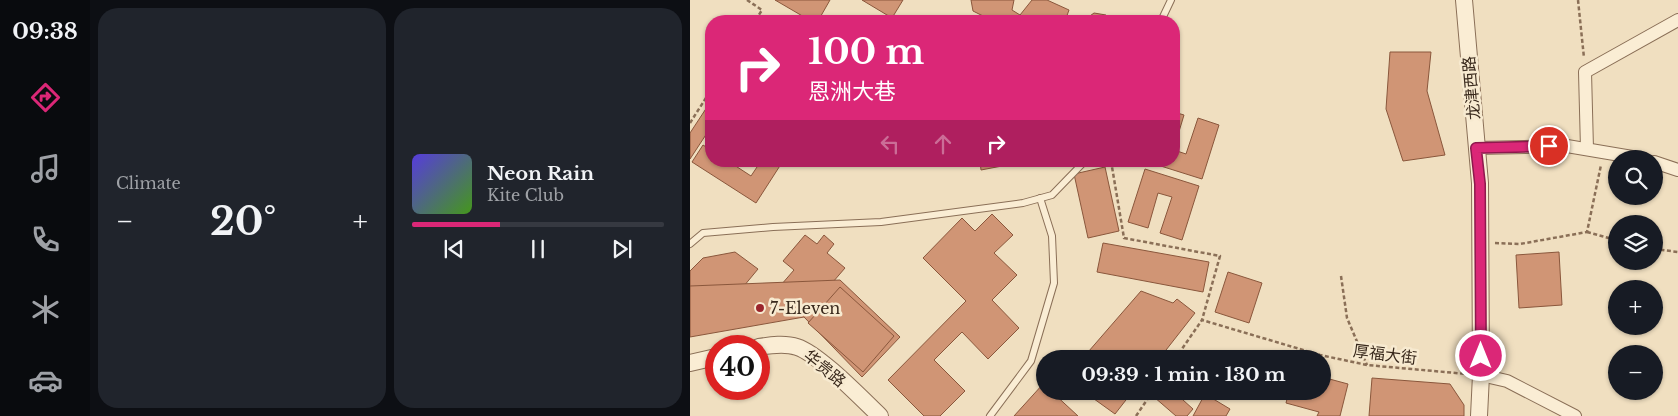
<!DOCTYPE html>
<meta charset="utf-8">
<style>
body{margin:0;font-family:"Libre Baskerville","Noto Sans SC",serif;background:#20242c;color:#f1f3f6;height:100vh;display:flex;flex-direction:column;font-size:19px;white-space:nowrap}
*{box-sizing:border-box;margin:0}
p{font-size:16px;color:#9ea1a6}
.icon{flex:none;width:28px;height:28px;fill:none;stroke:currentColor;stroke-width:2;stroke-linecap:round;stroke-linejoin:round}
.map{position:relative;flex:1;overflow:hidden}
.panel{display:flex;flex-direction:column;gap:8px;padding:8px;background:#0d0f14;width:600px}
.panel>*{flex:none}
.hud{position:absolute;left:15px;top:15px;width:475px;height:152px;border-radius:20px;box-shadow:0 1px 4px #0004;background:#db2777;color:#fff;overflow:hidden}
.fabs{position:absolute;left:918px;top:150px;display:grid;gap:10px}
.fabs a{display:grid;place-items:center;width:55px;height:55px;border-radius:50%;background:#171b24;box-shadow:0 1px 4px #0004;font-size:25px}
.speed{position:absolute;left:15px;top:335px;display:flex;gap:10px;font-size:25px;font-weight:700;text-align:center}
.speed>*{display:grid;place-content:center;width:65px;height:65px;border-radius:50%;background:#171b24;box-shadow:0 1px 4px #0004;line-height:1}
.speed .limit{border:8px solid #d22;background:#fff;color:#111}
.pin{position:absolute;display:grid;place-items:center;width:42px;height:42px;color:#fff;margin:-21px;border:2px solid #fff;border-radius:50%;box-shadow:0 1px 5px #0007}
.me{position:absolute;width:55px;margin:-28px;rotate:0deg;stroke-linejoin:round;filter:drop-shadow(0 0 4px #0008)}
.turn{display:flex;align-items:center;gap:18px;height:105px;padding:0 20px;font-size:22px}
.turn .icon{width:65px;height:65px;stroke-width:2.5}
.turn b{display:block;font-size:35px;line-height:42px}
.lanes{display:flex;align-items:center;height:48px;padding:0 20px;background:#0003;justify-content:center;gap:25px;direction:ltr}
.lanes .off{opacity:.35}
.big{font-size:38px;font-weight:700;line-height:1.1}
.panel .card{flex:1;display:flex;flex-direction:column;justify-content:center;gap:8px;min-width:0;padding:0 18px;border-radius:20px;background:#20242c}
.song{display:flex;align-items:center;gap:15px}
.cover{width:60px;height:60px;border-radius:8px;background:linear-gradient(135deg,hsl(250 70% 55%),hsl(100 70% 35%))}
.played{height:5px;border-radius:2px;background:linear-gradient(90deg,#db2777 35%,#363941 35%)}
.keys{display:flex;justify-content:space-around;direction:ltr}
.heat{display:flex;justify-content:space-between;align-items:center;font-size:28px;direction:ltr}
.panel .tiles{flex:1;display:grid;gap:8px;grid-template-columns:repeat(2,1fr)}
.trip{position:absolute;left:346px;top:350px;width:295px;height:50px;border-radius:25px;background:#171b24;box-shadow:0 1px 4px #0004;font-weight:700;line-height:50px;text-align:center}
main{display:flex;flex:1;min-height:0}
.tab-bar{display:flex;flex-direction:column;width:90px;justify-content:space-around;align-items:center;background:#090b0e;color:#9ea1a6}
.tab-bar .icon{width:35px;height:35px}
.tab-bar .active{color:#db2777}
.tab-bar b{font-size:22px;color:#f1f3f6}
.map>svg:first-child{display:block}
.building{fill:#d09575;stroke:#8a573c}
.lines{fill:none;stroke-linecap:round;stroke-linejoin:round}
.service-casing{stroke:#8a6f57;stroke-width:8}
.minor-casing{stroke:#8a6f57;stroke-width:14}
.tertiary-casing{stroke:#8a6f57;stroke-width:18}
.path{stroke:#8a6f57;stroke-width:2.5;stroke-dasharray:4 2.5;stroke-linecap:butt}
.service{stroke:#faedd4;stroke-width:6}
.minor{stroke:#faedd4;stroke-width:12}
.tertiary{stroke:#faedd4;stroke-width:16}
.route-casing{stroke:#8e194d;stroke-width:12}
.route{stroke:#db2777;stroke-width:9}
.poi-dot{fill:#9b252c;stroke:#f7ead0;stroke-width:2}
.labels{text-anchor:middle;stroke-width:5;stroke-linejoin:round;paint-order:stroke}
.street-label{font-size:16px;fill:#39291c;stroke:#f7ead0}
.poi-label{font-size:16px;fill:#39291c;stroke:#f7ead0;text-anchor:start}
</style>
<main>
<nav class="tab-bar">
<b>09:38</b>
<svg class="icon active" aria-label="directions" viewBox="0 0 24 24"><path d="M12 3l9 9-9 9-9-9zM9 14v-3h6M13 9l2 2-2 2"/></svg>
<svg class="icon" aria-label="music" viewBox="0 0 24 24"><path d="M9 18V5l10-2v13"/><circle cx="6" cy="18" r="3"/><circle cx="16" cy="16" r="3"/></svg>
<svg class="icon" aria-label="phone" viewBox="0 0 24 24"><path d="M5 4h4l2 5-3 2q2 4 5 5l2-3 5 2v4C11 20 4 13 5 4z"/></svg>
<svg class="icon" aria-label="climate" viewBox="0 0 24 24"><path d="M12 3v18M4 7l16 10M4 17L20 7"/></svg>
<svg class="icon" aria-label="car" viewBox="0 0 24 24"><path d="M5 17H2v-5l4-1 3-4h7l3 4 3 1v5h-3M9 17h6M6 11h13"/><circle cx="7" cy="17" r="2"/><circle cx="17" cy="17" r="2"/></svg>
</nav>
<section class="panel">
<div class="tiles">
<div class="card"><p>Climate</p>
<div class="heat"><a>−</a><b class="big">20°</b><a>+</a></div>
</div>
<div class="card">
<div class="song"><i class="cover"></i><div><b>Neon Rain</b><p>Kite Club</p></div></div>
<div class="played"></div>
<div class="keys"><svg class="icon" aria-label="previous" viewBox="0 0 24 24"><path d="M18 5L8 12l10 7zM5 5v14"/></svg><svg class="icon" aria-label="pause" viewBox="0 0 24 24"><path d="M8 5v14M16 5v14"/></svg><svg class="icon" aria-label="next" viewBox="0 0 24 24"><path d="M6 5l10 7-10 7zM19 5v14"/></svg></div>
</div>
</div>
</section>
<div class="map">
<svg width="988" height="416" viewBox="0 0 988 416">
<rect width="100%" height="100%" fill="#f0dfc0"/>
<g class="building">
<path d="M85,0h55l-12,21h-7z"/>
<path d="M172,0h41l-11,18z"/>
<path d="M281,0h43l-2,10 8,5 12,-15h15l22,10 -4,11h-72l-20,-10z"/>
<path d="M404,13l12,2 3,6h-26z"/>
<path d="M700,52h41l-4,39 18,64 -42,6 -17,-52z"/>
<path d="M21,101v26l-21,32v-26z"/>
<path d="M484,112l10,3 -10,33z"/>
<path d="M508,118l21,7 -17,54 -54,-17 26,-1v-11l12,4z"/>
<path d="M13,145l8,5v11h17l23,15 10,-15h22l-27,42 -64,-41z"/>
<path d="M290,161h48l-47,9z"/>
<path d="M415,167l14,64 -31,7 -14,-64z"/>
<path d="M455,169l54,17 -17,54 -22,-7 12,-36 -14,-4 -10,35 -20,-6z"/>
<path d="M302,214l21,21 -19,18 23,22 -25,25 27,28 -31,31 -26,-27 -28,28 31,31 -25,25h-16l-36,-36 78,-79 -43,-43 39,-40 13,13z"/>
<path d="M115,235l12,9 7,-9 10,9 -7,9 18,15 -31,36 -12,-10 -11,13 -17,-14 20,-23 -11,-9z"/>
<path d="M413,243l106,19 -6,30 -106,-20z"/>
<path d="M45,252l23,17 -48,58 -20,7v-63l13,-13z"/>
<path d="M869,252l3,53 -43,3 -3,-53z"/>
<path d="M538,272l34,11 -13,40 -34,-11z"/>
<path d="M150,280l60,57 -38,40 -58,-60 -114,20v-51z"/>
<path d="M150,287l54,49 -31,36 -55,-49z"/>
<path d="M451,291l32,12 4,-4 18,14 -36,46h-77z"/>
<path d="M632,377l26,7 -8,32h-23l2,-4 -33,-9 3,-12h33z"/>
<path d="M682,378l78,6 14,21v11h-95z"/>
<path d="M353,384l2,2v5h6l27,25h-64z"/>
<path d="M393,391h50l-18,23z"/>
<path d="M469,391h14l20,18 -6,7h-11l-22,-19z"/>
<path d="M515,394l25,15 -4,7h-33z"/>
</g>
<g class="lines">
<defs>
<g id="service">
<path d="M471,21l10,-21"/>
<path d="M0,244l13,-11 70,-6 108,-5 142,-19 29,-8 33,-34"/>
<path d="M300,416l41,-55 23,-78 -2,-47 -12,-38"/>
</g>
<g id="minor">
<path d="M786,148l91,-2 77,13"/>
<path d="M897,149l-2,-77 93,-52"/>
<path d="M964,162l24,8"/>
<path d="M791,375l26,6 68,35"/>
</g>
<g id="tertiary">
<path d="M774,0l16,183 1,192 -2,41"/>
<path d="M69,347c12,-2 26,-4 38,0 22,7 65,52 83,69"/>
<path d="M0,363l26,-6"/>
</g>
</defs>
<use href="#service" class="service-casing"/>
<use href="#minor" class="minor-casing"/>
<use href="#tertiary" class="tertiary-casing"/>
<g class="path">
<path d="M57,0l15,10 -7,11"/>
<path d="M888,0l6,58"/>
<path d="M0,123l21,-33"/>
<path d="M421,161l13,77 96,18 -18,64"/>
<path d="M897,232l29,8"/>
<path d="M805,243l25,1 67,-12 14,-67"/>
<path d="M964,249l24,3"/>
<path d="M651,276l6,42 20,47"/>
<path d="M485,359l27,-39 118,35 47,10 100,9"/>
<path d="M446,416l17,-25"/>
</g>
<use href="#service" class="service"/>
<use href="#minor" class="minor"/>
<use href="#tertiary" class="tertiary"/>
</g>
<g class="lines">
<defs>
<path id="route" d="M791,356l-1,-172 -4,-36 73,-2"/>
</defs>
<use href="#route" class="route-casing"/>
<use href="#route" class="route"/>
</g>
<circle class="poi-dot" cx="70" cy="308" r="5"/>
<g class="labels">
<g class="street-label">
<text transform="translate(781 88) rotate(-95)" y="6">龙津西路</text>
<text transform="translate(695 354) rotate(7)" y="6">厚福大街</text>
<text transform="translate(135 368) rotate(39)" y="6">华贵路</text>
</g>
<g class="poi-label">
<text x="80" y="314">7-Eleven</text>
</g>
</g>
</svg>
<div class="fabs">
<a><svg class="icon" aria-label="search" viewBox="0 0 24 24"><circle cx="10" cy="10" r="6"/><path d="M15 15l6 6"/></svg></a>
<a><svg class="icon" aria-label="layers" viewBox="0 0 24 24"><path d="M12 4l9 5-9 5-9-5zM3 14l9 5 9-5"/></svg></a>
<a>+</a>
<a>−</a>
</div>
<div class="speed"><div class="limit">40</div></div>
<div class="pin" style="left:859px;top:146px;background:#d93025"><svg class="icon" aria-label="arrive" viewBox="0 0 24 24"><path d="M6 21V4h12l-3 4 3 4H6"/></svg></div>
<svg class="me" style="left:791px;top:356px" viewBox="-20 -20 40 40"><circle r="17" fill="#db2777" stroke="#fff" stroke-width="3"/><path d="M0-11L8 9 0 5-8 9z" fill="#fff"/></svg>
<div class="trip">09:39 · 1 min · 130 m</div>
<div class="hud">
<div class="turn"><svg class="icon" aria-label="right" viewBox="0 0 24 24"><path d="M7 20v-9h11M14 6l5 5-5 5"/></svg><div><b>100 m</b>恩洲大巷</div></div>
<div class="lanes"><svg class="icon off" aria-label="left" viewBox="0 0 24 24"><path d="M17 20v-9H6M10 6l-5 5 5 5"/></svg><svg class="icon off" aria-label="ahead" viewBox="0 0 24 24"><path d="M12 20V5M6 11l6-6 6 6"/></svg><svg class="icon" aria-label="right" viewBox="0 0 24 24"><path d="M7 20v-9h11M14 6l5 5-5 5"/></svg></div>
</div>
</div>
</main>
